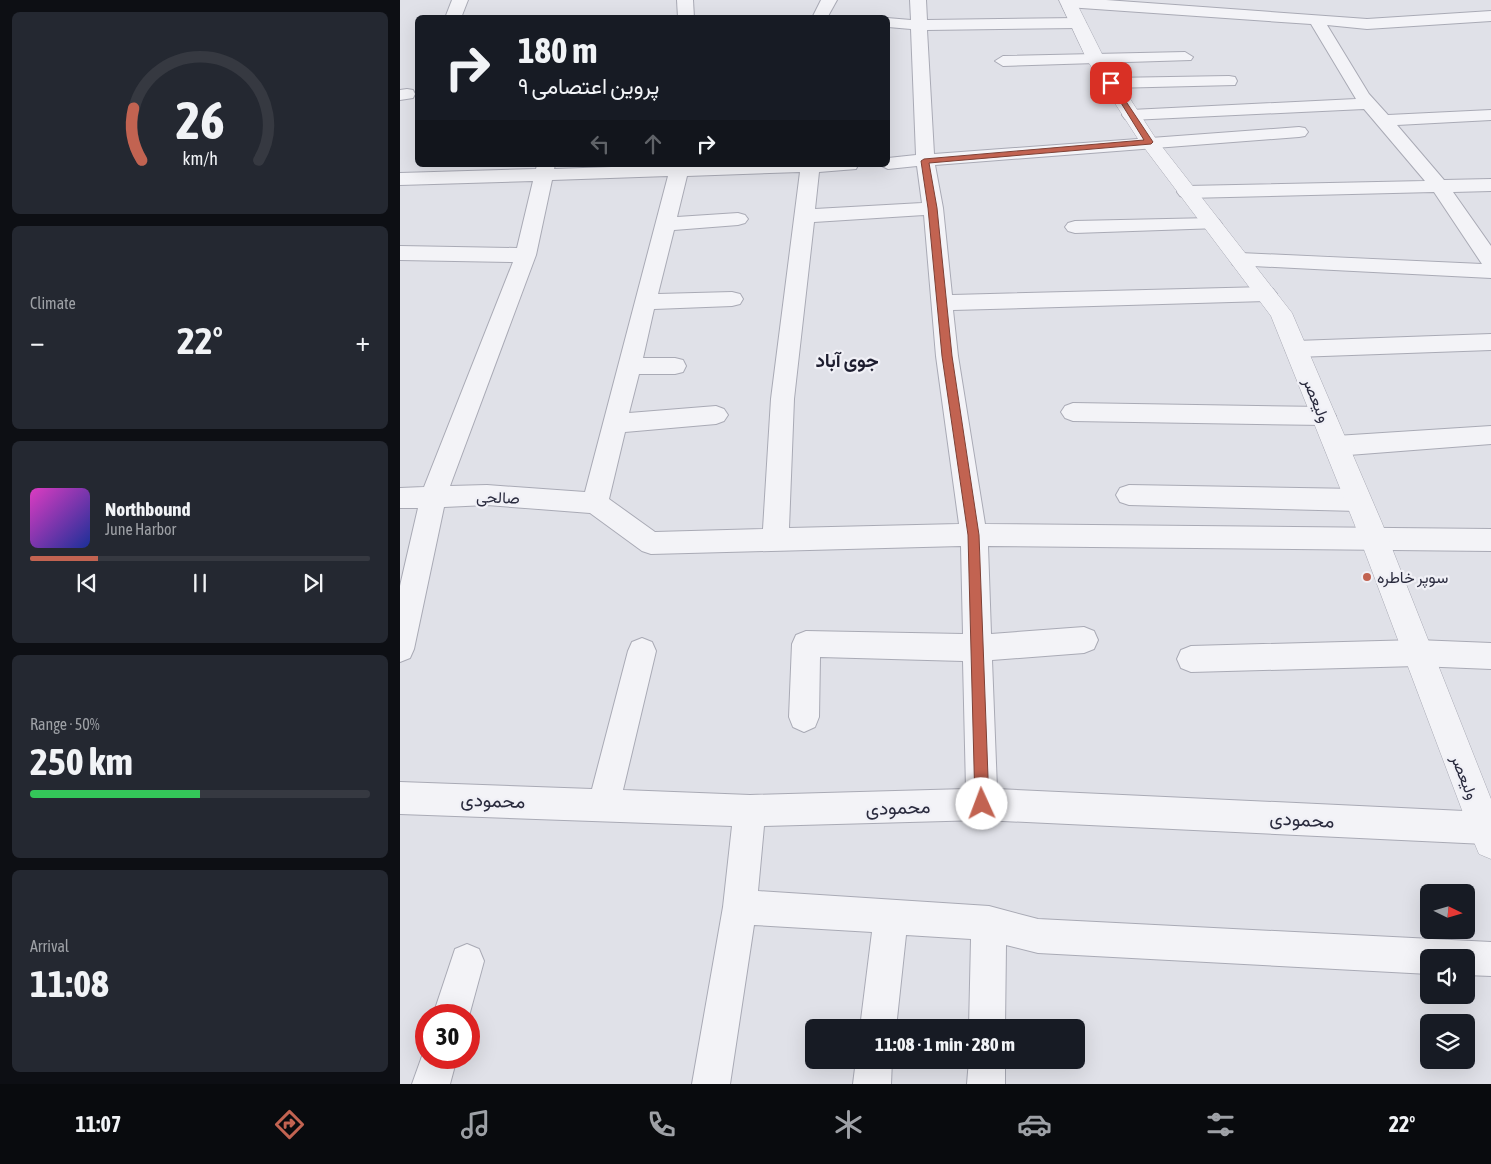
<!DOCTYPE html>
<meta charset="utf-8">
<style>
body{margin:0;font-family:"Asap Condensed",Vazirmatn,sans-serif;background:#242831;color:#f1f3f6;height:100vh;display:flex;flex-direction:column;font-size:19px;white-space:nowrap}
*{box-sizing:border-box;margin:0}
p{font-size:16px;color:#9ea1a6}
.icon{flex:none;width:28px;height:28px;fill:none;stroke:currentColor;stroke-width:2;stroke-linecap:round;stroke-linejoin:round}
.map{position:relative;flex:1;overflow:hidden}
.drawer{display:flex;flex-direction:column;gap:12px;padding:12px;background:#0d0f14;width:400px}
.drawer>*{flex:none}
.hud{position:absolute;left:15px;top:15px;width:475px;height:152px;border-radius:8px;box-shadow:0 5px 20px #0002;background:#171b24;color:#f1f3f6;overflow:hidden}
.needle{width:32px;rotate:95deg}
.tools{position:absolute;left:1020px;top:884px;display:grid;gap:10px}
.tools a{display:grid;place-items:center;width:55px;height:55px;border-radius:8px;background:#171b24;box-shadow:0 5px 20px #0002;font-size:25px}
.speed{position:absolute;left:15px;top:1004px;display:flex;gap:10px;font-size:25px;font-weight:700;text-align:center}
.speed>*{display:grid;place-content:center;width:65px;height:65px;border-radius:50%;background:#171b24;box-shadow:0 5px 20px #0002;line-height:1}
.speed .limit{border:8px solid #d22;background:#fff;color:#111}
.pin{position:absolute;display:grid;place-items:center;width:42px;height:42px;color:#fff;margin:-21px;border-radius:10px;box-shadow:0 2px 8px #0006}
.me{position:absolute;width:55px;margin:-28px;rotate:358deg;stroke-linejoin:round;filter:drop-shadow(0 0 4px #0008)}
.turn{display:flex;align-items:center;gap:18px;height:105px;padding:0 20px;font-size:22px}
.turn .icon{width:65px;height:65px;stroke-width:2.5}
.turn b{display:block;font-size:35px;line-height:42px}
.lanes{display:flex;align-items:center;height:48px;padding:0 20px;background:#0003;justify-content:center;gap:25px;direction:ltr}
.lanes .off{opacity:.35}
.big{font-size:38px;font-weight:700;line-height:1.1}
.drawer .card{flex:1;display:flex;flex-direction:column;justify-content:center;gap:8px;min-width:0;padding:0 18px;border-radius:8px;background:#242831}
.drawer .dial{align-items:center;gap:0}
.dial svg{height:130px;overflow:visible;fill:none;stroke:#363941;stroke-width:7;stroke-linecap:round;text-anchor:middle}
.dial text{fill:#f1f3f6;stroke:none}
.song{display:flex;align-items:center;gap:15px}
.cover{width:60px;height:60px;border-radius:8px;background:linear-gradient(135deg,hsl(310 70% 55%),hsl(230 70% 35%))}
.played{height:5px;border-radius:2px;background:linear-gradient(90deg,#c26351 20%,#363941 20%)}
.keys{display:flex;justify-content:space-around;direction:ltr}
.heat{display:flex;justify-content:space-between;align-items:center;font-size:28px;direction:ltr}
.charge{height:8px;border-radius:4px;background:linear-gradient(90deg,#34c759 50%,#363941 0)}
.trip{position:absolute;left:405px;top:1019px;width:280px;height:50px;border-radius:8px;background:#171b24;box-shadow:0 5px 20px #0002;font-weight:700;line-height:50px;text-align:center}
.dock{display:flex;height:80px;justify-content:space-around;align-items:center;background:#090b0e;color:#9ea1a6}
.dock .icon{width:35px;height:35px}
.dock .current{color:#c26351}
.dock b{font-size:22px;color:#f1f3f6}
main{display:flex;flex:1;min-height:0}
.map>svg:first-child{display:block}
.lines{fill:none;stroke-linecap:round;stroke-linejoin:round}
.minor-casing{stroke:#a9aab5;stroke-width:2}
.tertiary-casing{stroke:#a9aab5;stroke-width:1}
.minor{fill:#f3f3f7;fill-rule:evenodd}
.tertiary{fill:#f3f3f7;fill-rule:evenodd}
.route{fill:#c26351;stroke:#7e4035}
.poi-dot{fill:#c26351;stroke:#f0f0f6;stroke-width:2}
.labels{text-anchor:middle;stroke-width:4.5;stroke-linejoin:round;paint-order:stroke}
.street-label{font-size:16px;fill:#2a2b3e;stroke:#f0f0f6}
.poi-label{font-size:16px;fill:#2a2b3e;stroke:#f0f0f6;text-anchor:start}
.quarter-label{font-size:19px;font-weight:bold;fill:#1d1d2f;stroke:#f0f0f6}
.near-street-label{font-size:19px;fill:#2a2b3e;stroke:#f0f0f6}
</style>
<main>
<section class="drawer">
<div class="card dial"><svg viewBox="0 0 100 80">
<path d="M14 69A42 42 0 1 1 86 69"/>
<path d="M14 69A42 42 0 0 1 9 37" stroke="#c26351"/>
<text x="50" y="56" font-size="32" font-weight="700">26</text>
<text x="50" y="72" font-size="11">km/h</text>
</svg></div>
<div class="card"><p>Climate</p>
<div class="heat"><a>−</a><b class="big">22°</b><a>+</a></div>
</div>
<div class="card">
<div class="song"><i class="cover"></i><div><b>Northbound</b><p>June Harbor</p></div></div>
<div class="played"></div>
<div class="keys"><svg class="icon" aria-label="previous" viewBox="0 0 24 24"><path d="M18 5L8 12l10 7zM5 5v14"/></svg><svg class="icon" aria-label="pause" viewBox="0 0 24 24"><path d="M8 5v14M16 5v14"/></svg><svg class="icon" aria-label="next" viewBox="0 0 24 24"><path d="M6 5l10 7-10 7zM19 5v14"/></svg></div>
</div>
<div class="card"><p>Range · 50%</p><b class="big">250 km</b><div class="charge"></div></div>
<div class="card"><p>Arrival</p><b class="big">11:08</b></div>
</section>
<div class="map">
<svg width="1091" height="1084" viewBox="0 0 1091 1084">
<rect width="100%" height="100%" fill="#e0e1e8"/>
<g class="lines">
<defs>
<g id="minor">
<path d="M52,0h16l-7,18h-16z"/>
<path d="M277,0h16l1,18h-16z"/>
<path d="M421,0h16l-10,18h-15z"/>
<path d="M510,0h16l1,20 151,-2 8,5 -8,5 -151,2 7,124 365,-27 6,1 3,4 -3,4 -6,1 -364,28 8,43 9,87 314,-8 7,2 4,5 -4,5 -7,2 -313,9 5,46 27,168 506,5v22l-503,-5 3,88 93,-7 10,4 4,9 -4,9 -10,4 -92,7 5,129 488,23 6,2v28l-6,2 -503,-24 -218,6 -6,65 231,15 49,13 453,23v34l-25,-1v-17h-37v16l-391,-21 -32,-8 -1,83h-36l2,-89 -65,-4 -10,93h-36l12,-96 -118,-7 -24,159h-38l31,-177 9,-81 -332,-12v-32l192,7 36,-138 4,-9 10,-4 10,4 4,9 -33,139 127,5 216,-6 -3,-128 -143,-4 -1,60 -4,10 -11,5 -11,-5 -4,-10 3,-73 4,-9 10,-4 157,3 -2,-88 -310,8 -9,-3 -52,-38 -103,-8 -43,2 -30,142 -4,9 -10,4v-76l18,-78h-18v-20l24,-1 89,-225 -113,-2v-14l117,2 16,-67 -133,4v-12l136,-4 1,-4h18l-1,4 115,-4h189l-2,4 -37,3 -4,37 107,-6 -5,-37 -29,3 -8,-4h8v-7l28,-3 -5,-126 -23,-2 -1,-9 24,2zM400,172l-29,227 -8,130 -108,3 -46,-33 16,-67 91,-8 8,-3 4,-6 -4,-6 -8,-3 -87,7 10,-39h36l8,-2 3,-6 -3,-6 -8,-2h-32l11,-49 78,-3 8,-2 3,-5 -3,-5 -8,-2 -74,2 16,-64 64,-5 7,-2 3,-4 -3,-4 -7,-2 -61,4 10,-41zM268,176l-83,316 -98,-7 -37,1 86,-231 16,-75zM524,215l12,141 23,168 -170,4 5,-129 20,-177z"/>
<path d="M661,0h45l261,19 124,-8v10l-124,8 -40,-4 42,69 19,21 103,-5v10l-94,5 47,55 47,-1v12l-38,1 38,54v32l-258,-13 -3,-5 3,-5 7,-2 242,11 -48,-72 -247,6 -7,-2 -3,-4 3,-4 7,-2 238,-5 -61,-72 -233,11 -6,-1 -3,-4 3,-4 6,-1 225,-11 -45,-75 -244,-17 -5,-2z"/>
<path d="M785,52l8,5 -2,3 -188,6 -8,-5 8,-5z"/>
<path d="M829,76l6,1 2,4 -2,4 -124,3 -6,-1 -2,-4 2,-4 6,-1z"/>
<path d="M7,89l6,1 2,4 -2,4 -13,2v-10z"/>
<path d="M812,218l7,2 3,4 -3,4 -144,5 -7,-2 -3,-4 3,-4 7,-2z"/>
<path d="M1091,334v16l-195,7 -8,-2 -3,-6 3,-6 8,-2z"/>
<path d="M673,403l251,4 8,3 4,6 -4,6 -8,3 -251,-4 -8,-3 -4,-6 4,-6z"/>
<path d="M1091,426v18l-155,12 -9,-3 -3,-7 3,-7 9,-3z"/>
<path d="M729,485l229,4 9,4 4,7 -4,7 -9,4 -229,-6 -9,-3 -4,-7 4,-7z"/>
<path d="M1017,640l74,3v26l-74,-3 -226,6 -10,-4 -4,-9 4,-9 10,-4z"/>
<path d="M67,944l12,5 5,12 -15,55 -36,-1 22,-66z"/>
<path d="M26,1045v13h31l-7,26h-38z"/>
<path d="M456,1060h36l-1,24h-38z"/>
<path d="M569,1060h36v24h-38z"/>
</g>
<path id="tertiary" d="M659,0h16l30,60 51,79 136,174 90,210 109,276v60l-12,-5 -5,-12 -120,-319 -83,-207 -131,-174 -53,-82z"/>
</defs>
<use href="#minor" class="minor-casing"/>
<use href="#tertiary" class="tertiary-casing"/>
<use href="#minor" class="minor"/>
<use href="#tertiary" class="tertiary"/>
</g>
<path class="route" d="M708,82h5l40,60 -2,2 -222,19 8,45 15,148 27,179 10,269 -2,5 -5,2 -5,-2 -2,-5 -7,-269 -26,-179 -14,-148 -7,-47 3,-2 220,-19z"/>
<circle class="poi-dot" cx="967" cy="577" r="5"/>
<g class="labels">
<g class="street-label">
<text transform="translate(917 400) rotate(68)" y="6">ولیعصر</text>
<text transform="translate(98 497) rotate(2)" y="6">صالحی</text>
<text transform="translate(1065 777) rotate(68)" y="6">ولیعصر</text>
</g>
<g class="poi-label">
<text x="977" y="583">سوپر خاطره</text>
</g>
<g class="quarter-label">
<text x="447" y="367">جوی آباد</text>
</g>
<g class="near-street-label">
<text transform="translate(93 800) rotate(2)" y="7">محمودی</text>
<text transform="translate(498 807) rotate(-2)" y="7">محمودی</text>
<text transform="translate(902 819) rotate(3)" y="7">محمودی</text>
</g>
</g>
</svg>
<div class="tools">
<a><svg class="needle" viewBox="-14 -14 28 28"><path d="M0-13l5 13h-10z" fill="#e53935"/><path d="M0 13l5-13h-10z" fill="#9ea1a6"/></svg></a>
<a><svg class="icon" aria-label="sound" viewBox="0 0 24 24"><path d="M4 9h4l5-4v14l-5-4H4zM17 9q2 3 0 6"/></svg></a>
<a><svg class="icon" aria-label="layers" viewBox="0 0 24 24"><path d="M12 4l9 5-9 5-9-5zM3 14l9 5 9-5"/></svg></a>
</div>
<div class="speed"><div class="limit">30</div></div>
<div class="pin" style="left:711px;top:83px;background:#d93025"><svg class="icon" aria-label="arrive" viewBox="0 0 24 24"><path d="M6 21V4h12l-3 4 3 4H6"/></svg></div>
<svg class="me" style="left:582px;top:804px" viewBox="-20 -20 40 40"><circle r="19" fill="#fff"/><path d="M0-13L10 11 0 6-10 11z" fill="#c26351"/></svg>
<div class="trip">11:08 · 1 min · 280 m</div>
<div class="hud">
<div class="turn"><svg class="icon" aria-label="right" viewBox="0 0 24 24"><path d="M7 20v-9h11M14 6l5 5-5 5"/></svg><div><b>180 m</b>پروین اعتصامی ۹</div></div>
<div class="lanes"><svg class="icon off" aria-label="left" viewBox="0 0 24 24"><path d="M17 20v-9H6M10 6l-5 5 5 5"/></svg><svg class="icon off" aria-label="ahead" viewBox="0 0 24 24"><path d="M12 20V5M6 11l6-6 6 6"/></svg><svg class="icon" aria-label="right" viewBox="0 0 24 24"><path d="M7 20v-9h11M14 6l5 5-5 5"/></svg></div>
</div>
</div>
</main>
<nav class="dock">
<b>11:07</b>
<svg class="icon current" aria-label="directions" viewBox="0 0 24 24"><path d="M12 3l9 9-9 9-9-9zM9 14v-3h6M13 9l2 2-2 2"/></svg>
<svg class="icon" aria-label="music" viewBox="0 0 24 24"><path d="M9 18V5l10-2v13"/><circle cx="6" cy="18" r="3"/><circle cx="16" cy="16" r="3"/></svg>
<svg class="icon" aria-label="phone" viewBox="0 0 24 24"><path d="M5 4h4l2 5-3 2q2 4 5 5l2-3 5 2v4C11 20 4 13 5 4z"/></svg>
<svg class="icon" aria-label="climate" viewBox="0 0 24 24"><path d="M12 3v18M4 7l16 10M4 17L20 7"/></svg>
<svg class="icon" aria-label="car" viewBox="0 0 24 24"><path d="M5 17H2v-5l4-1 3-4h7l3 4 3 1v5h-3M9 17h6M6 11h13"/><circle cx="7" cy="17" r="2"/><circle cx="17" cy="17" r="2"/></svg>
<svg class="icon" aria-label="filters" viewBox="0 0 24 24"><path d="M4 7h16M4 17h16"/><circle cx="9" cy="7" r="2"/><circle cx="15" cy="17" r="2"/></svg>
<b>22°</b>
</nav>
